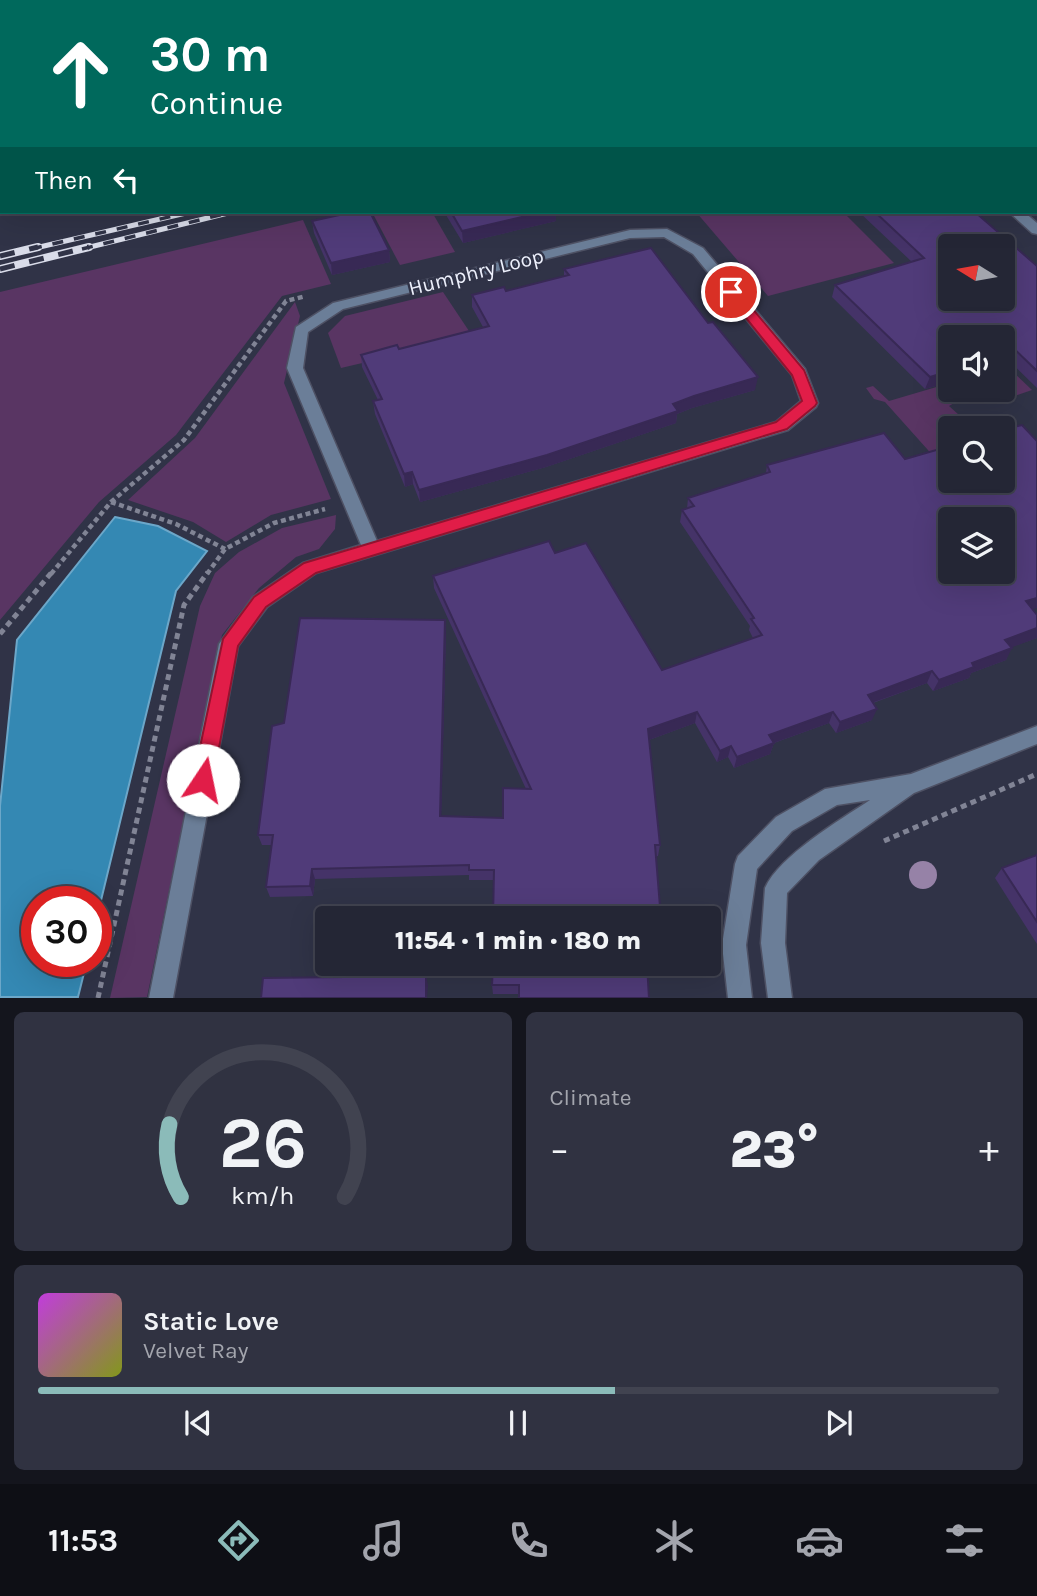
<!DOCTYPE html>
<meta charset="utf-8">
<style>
body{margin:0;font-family:Karla,sans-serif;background:#303241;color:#f1f3f6;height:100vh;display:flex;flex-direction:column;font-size:26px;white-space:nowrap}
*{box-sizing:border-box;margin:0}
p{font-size:23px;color:#a3a5ad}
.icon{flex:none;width:38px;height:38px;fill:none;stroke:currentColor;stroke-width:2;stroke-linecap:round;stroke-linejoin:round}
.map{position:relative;height:998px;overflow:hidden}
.drawer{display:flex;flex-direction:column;gap:14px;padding:14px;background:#14151d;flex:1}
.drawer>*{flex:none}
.hud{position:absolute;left:0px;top:0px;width:1038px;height:214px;box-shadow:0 7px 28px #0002,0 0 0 2px #414350;background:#00695c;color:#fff;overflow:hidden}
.needle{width:46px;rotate:281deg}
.fabs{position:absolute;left:938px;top:234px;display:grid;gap:14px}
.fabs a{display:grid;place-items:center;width:77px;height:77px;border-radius:7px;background:#242635;box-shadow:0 7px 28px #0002,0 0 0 2px #414350;font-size:35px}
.speed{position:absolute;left:21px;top:886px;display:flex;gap:14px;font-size:35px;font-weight:700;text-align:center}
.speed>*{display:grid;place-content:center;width:91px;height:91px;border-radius:50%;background:#242635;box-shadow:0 7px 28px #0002,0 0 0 2px #414350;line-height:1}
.speed .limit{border:10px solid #d22;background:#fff;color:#111}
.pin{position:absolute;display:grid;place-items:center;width:60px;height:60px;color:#fff;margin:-30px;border:4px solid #fff;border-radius:50%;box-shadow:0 2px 7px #0007}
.me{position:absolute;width:77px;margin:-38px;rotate:11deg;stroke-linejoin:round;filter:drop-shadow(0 0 5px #0008)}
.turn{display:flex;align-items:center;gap:24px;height:147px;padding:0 35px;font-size:32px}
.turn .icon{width:91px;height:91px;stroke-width:2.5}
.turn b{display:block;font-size:49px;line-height:60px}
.then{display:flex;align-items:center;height:66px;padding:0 35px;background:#0003;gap:14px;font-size:26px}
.big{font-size:52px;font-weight:800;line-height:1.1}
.drawer .widget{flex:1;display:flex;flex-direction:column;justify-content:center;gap:10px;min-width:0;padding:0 24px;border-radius:10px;background:#303241}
.drawer .dial{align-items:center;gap:0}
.dial svg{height:182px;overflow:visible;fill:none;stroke:#414350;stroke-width:7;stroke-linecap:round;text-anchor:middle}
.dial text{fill:#f1f3f6;stroke:none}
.song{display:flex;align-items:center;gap:21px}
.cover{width:84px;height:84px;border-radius:10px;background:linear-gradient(135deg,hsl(290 70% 55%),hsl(70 70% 35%))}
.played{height:7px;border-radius:4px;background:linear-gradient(90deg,#8bbbb9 60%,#414350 60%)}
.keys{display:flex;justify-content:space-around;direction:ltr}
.heat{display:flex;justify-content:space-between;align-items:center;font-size:38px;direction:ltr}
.drawer .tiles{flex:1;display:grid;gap:14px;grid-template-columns:1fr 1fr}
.widget:last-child{grid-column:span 2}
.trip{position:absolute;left:315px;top:906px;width:406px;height:70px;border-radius:7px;background:#242635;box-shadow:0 7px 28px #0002,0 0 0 2px #414350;font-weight:800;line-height:70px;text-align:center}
.tabs{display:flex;height:112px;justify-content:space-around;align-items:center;background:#0e0f15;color:#a3a5ad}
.tabs .icon{width:49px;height:49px}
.tabs .on{color:#8bbbb9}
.tabs b{font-size:32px;color:#f1f3f6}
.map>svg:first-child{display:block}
.green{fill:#593563}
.water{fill:#3488b3;stroke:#6ca7c9;stroke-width:2}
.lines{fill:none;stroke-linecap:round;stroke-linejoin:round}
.minor-casing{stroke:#4e5164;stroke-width:3}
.path-far2{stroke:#818495;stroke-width:3.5;stroke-dasharray:3.5 2.5;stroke-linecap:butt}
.path-far1{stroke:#818495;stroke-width:4.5;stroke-dasharray:5 3.5;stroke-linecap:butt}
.path{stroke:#818495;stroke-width:5;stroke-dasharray:6 4.5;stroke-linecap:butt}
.minor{fill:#6b7e98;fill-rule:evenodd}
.rail-far1-casing{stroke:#d9dce9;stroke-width:5}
.rail-casing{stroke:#d9dce9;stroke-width:8}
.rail-far1{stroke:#303347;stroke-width:3.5;stroke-dasharray:11;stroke-linecap:butt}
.rail{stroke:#303347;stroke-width:5;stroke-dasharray:15;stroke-linecap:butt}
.tree{fill:#9682a7}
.wall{fill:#453368}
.shaded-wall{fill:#382955}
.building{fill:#503b79;stroke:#382955;stroke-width:2;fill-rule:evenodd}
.route{fill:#e11d48;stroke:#92132f;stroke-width:2}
.labels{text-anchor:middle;stroke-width:5;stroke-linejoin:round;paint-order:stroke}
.street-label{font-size:21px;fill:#edf0fc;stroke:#303347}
</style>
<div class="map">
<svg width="1037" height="998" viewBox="0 0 1037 998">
<rect width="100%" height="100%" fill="#303347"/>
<g class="green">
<path d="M0,0h481l1,2h-480l-2,193z"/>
<path d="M372,212h60l23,40 -55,13z"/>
<path d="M696,212h147l51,51 -126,33z"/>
<path d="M303,220l28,64 -49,12 -106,139 -77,67 -99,118v-328z"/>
<path d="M443,292l30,45 -132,31 -13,-35 17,-17z"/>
<path d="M295,302l5,14 -16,67 47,116 -60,16 -45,27 -33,-20 -65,-22 67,-62z"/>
<path d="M1012,371l20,19 -20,7 -9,-7v-17z"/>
<path d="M950,383v7h26l-27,16 20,18 17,-6 10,11h-46v26l-14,4 -51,-57 -11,-3 -8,-11 7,-2 16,15z"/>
<path d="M336,515l-1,14 -16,20 -23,8 -37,31 -37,47 -75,362 -37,1 90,-392 15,-33 24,-21 43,-24z"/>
</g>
<path class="water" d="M115,517l43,9 49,25 -31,40 -80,330v-20h-59v60h50l-9,36h-78v-191l17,-166z"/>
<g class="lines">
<defs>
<g id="minor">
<path d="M805,0h17l-18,2z"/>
<path d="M1009,212h15l13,11v11l-5,-1z"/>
<path d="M667,229l36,19 102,121 13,34 -2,4 -28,23 -472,143 -49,34 -29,39 -65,352h-24l70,-354 34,-47 50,-34 58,-18 -74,-177 9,-41 37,-24 297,-73zM664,237l29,17 99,121 9,26 -25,21 -399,119 -74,-173 5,-36 35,-23 287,-71z"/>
<path d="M1037,726v18l-123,49 -95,67 -32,33 -2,50 7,55h-24l-7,-55 4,-55c14,-32 75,-68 105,-88l-33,5 -45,26 -35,38 -11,76 6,53h-24l-6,-53 13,-81 3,-8 38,-39 49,-28 86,-15z"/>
</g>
</defs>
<use href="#minor" class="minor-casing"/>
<path class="path-far2" d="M909,2l8,-2"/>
<g class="path-far1">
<path d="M111,502l65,22 49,25"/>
<path d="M51,574l60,-72 73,-62 102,-139 20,-5"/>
<path d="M207,574l18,-25 49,-26 51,-14"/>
</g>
<g class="path">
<path d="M0,634l52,-62"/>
<path d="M884,841l153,-67"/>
<path d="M98,998l86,-393 24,-33"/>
</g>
<use href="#minor" class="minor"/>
<defs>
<g id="rail-far1">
<path d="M31,249l155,-36"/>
<path d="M82,249l150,-37"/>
</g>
<g id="rail">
<path d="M0,256l38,-9"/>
<path d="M0,269l89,-22"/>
</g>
</defs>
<use href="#rail-far1" class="rail-far1-casing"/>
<use href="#rail" class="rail-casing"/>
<use href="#rail-far1" class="rail-far1"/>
<use href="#rail" class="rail"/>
</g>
<circle class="tree" cx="923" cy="875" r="14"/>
<g class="wall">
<path d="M446,212h110v9l-93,22 -17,-28z"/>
<path d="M859,212h116l62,54v122l-34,-33v-17h-53v44l-25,7 -93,-92 3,-12 77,-23z"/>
<path d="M312,221l77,29 1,12 -58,13 -18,-42z"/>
<path d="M564,269l191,121 -63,18 -15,6 -1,9 -130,44 -126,35 -7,-18 -8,3 -30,-73 -2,-13 5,-1 -16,-33 -1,-12 38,-6 84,-22 -11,-20v-12l34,-4 58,-14z"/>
<path d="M767,465l265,144 5,6v23l-26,9 -5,13 -35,13 -2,5 -36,13 -6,-8 -54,20 -1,17 -36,13 -7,-10 -55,20 -4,11 -36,14 -6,-11 -11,5 -22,-39 -46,17 11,105 -2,11 -164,24h-25v-5l-154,4 -2,17 -43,1 -4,-10 6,-42h-10l-4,-10 26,-112 161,-103 1,11 -5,185 62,2 23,-29 -92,-201 -1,-12 122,-23 107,117 91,-32 -4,-8 1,-4 -70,-104 2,-12 5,-1 1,-11 78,-25z"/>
<path d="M1037,855v89l-42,-66 7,-10z"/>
<path d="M647,964l-128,30h-26l-1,-9z"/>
</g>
<g class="shaded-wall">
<path d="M543,212h13v9l-93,22 -1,-12z"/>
<path d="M389,250l1,12 -58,13 -1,-12z"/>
<path d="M950,371v11l-25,7 5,-12z"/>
<path d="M758,377l-3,13 -63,18 -15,6 -1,9 -130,44 -126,35 -1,-12 275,-94z"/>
<path d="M412,472l1,12 -8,3 -1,-13z"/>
<path d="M1037,598v10l-17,5 6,-12z"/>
<path d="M445,620l1,11 -5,196 -1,-11z"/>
<path d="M1037,628v10l-38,14 6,-12z"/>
<path d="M1012,648l-6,12 -35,13 -2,5 -36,13 6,-11 33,-17z"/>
<path d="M932,671l-5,12 -64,23 5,-11z"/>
<path d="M877,709l-5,11 -36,13 4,-11z"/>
<path d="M697,712l-2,11 -49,18 2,-12z"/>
<path d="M833,712l-4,11 -64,23 4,-11z"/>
<path d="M774,743l-4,11 -36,14 3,-11z"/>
<path d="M731,746l-3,11 -11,5 3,-11z"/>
<path d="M312,869l3,10 -2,17 -3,-10z"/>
<path d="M426,976l2,9 -1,13h-1z"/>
</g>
<g class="building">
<path d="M326,0h51l1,2h-50z"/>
<rect x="1036" y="55" width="1" height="41"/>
<path d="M1036,107l1,1v65l-1,-1z"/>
<path d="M353,212h17l19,38 -58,13 -19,-42z"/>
<path d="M451,212h92l-81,19z"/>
<path d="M875,212h100l62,54v105l-38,-37 -4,4h-45v33l-20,6 -95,-92 89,-27zM950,247h53v52h-53z"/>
<path d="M651,248l57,75 5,-1 45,55 -64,19 -21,8 5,7 -131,44 -128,35 -7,-18 -8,2 -31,-73 9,-2 -21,-44 36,-10 2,4 90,-23 -17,-31 32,-8 2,4 63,-16 -5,-6z"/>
<path d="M1022,425l15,16v157l-11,3 11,14v13l-32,12 7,8 -40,15 2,4 -35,13 -7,-9 -64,24 9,14 -37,13 -7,-10 -64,23 5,8 -37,14 -6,-11 -11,5 -23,-39 -49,17 12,116h-5l6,74h-168l1,-49h-25v-5l-157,4 -2,17 -44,1 7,-52h-15l14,-109 12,-3 16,-105 145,2 -5,196 63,2v-30l28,1 -98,-213 116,-35 6,12 31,-10 76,127 100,-35 -11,-16 3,-1 -72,-108 12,-4 -6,-8 82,-26 -3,-7 117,-32 21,26 45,-13v35h53v-51zM950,520h53v52h-53z"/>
<path d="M1037,855v67l-35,-54z"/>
<path d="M493,964h154l2,34h-130v-13h-27z"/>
<path d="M426,976v22h-165l2,-20z"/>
</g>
<path class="route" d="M731,288l5,1 68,81 13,33 -2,3 -28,23 -471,144 -50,34 -28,39 -25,134 -3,6 -7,3 -7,-3 -3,-6 30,-141 31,-42 50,-34 472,-141 26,-21 -10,-26 -67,-83z"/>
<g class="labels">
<g class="street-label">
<text transform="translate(476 272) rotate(-14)" y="7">Humphry Loop</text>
</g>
</g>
</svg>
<div class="fabs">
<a><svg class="needle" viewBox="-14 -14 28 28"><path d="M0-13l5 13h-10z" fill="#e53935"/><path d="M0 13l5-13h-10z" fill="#a3a5ad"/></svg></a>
<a><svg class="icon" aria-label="sound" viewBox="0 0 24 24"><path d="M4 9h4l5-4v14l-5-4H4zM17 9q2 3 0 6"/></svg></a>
<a><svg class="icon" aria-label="search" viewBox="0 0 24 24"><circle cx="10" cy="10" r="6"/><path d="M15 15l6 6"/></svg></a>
<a><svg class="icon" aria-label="layers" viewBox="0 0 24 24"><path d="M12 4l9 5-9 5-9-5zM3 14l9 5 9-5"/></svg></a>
</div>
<div class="speed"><div class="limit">30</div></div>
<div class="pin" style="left:731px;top:292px;background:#d93025"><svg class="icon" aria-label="arrive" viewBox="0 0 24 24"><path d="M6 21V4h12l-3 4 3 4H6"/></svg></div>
<svg class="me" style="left:203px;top:780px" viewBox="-20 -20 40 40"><circle r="19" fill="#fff"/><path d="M0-13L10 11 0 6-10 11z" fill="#e11d48"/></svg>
<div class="trip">11:54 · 1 min · 180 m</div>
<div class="hud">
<div class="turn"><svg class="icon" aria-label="ahead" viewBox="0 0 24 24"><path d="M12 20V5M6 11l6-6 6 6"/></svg><div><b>30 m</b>Continue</div></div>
<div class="then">Then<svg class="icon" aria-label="left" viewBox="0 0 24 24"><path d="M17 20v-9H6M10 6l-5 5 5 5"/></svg></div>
</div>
</div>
<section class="drawer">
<div class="tiles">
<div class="widget dial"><svg viewBox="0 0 100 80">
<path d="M14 69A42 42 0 1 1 86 69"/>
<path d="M14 69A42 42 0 0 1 9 37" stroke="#8bbbb9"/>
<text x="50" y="56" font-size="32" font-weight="700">26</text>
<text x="50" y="72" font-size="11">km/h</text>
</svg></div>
<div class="widget"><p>Climate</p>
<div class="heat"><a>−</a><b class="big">23°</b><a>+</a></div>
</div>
<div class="widget">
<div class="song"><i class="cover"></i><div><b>Static Love</b><p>Velvet Ray</p></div></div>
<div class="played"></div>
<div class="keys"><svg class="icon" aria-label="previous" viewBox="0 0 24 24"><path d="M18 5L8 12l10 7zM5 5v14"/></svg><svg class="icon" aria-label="pause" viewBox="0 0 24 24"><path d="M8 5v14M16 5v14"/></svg><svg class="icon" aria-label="next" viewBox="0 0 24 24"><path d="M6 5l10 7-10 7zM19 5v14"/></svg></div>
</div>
</div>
</section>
<nav class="tabs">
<b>11:53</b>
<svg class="icon on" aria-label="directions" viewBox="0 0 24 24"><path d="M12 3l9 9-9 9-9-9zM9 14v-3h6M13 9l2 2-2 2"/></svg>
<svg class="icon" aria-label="music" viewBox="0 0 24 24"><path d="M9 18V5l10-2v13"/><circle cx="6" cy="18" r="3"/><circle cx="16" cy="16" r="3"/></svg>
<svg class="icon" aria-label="phone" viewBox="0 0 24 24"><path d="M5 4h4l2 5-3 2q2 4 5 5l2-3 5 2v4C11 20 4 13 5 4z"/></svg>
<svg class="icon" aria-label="climate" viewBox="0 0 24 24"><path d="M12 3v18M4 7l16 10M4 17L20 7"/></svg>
<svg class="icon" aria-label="car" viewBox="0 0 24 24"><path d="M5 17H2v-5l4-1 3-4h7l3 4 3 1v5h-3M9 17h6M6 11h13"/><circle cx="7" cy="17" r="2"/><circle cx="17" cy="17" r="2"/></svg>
<svg class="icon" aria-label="filters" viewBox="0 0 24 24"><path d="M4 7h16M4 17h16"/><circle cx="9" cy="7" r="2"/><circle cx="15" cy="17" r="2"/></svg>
</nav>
